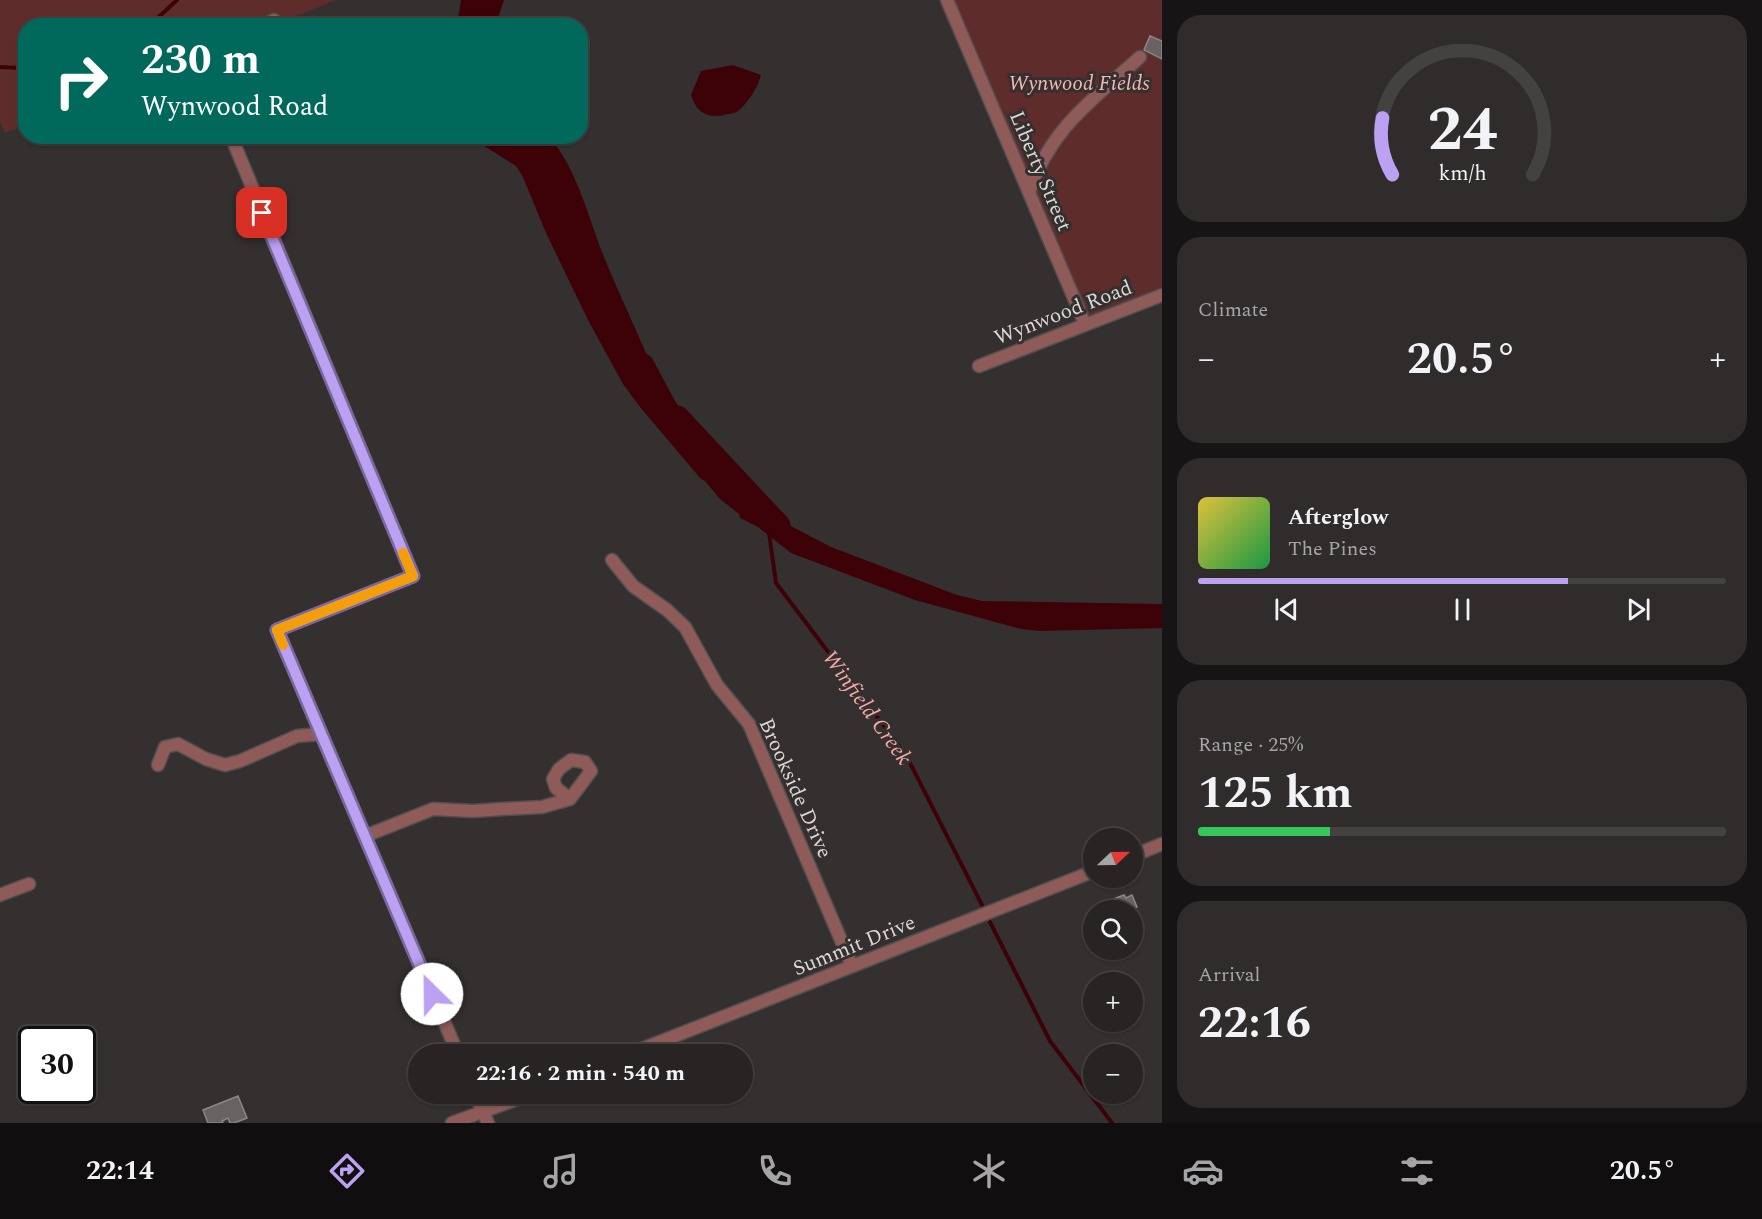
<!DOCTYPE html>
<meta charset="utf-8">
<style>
body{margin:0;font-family:Spectral,serif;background:#302c2c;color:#f1f3f6;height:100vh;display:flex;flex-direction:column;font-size:22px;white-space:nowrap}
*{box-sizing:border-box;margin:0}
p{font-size:20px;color:#a5a4a6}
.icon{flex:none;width:33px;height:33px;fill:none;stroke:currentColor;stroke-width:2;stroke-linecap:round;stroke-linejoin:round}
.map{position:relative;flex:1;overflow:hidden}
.drawer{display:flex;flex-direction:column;gap:15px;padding:15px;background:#161414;width:600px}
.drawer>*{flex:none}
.banner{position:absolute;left:18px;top:18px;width:570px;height:126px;border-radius:24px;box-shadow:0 2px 4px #0004,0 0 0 2px #444141;background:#00695c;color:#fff;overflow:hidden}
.needle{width:39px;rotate:68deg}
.buttons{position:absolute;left:1083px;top:828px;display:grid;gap:12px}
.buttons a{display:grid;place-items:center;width:60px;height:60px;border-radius:50%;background:#282424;box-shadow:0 2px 4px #0004,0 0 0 2px #444141;font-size:30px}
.speed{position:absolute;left:18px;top:1026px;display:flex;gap:12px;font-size:30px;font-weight:700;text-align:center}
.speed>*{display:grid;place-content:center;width:78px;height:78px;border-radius:50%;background:#282424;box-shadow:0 2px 4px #0004,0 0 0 2px #444141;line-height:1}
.speed .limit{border:3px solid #111;border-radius:9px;background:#fff;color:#111}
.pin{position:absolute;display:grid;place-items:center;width:51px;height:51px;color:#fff;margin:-26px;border-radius:12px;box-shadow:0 3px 9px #0006}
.me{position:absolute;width:66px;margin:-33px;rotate:337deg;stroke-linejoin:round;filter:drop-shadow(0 0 4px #0008)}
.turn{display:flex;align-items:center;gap:21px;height:126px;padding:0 24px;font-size:27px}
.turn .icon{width:78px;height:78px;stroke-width:2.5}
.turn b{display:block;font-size:42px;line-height:51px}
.big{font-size:45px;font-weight:700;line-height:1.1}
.drawer .widget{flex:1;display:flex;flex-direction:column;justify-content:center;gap:9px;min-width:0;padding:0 21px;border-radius:24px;background:#302c2c}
.drawer .dial{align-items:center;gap:0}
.dial svg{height:156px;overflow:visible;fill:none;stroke:#444141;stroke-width:7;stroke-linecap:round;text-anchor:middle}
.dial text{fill:#f1f3f6;stroke:none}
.song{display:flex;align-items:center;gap:18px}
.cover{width:72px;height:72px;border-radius:9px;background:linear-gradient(135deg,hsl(50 70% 55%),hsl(140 70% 35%))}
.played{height:6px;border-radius:3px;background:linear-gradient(90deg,#bca0f2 70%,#444141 70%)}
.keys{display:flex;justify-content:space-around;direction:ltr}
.heat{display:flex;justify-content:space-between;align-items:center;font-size:33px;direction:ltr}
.charge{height:9px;border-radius:4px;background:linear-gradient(90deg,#34c759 25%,#444141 0)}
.trip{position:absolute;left:408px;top:1044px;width:345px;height:60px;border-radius:30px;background:#282424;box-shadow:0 2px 4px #0004,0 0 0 2px #444141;font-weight:700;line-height:60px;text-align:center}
.menu{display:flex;height:96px;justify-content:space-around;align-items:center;background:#100e0e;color:#a5a4a6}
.menu .icon{width:42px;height:42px}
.menu .current{color:#bca0f2}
.menu b{font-size:27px;color:#f1f3f6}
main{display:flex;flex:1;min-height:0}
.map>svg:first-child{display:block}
.green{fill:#5f2c2c}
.water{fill:#3d0208}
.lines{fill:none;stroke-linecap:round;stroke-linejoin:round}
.stream{stroke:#3d0208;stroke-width:4}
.river{stroke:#3d0208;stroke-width:21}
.building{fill:#686362;stroke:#8c8787;stroke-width:1.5}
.minor-casing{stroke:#534e4e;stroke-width:15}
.minor{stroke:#8e5b59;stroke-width:12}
.route-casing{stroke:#7a689d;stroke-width:15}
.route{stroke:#bca0f2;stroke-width:10}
.slow{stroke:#f59e0b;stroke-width:10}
.labels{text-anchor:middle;stroke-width:6;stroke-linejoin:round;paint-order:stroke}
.park-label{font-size:21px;font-style:italic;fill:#f4b7b4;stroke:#353030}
.street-label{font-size:21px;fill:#dad7d7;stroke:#353030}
.water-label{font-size:22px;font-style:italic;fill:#f8a8a5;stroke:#353030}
</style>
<main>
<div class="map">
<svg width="1162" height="1123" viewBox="0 0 1162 1123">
<rect width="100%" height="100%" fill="#353030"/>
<g class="green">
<path d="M0,0h336l-63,25 -247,1 -1,99 -20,8 -5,-12z"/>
<path d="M954,0h208v287l-74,29z"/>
</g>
<g class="water">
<path d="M461,0h43l-8,25h-39z"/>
<path d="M733,65l28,10c-3,12 -13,28 -23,36 -3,2 -6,2 -10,3 -18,5 -31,1 -37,-19l10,-24z"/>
<path d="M470,137h79c27,29 40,82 55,120 13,32 28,64 42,96l6,5 29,54 35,55 32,29 37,27 46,24 126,48 25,6 180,3v24l-122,3 -19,-2 -106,-29 -124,-47 -33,-26 -18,-9 -1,-4 -19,-15 -15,-18 -5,-3 -60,-71 -17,-23 -35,-64 -42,-87 -23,-56 -7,-11z"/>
</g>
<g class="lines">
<g class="stream">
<path d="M149,26l28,-26"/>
<path d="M0,67l20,1 6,-1"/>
<path d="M769,533l7,50 130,172 76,150"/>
<path d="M990,922l60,119 62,82"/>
</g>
<path class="river" d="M678,416l102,109"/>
</g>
<g class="building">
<path d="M1150,36l12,5v18l-18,-9z"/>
<path d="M1124,895l2,3 6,-3 5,12 -10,3h-23l-3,-6z"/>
<path d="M238,1096l9,22 -13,5h-4l-2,-5 -6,3 1,2h-15l-5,-13z"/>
</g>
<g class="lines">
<defs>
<g id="minor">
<path d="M947,0l138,324"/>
<path d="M262,26l12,-6"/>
<path d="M231,136l182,440 -136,54 181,424"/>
<path d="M1029,192c22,-64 62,-91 111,-135"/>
<path d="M979,366l183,-71"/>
<path d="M612,560l21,26 34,24 18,17 32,58 32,39 103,242"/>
<path d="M158,765l7,-18 13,-3 28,15 19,6 15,-4 57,-25 24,-2"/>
<path d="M365,836l68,-27 40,2 29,-2 40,-2 28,-8 21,-28 -6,-9 -14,-2 -12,9 -6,10 3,9 14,11"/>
<path d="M1132,856l30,-12"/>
<path d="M0,895l29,-11"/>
<path d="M629,1054l465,-183"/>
<path d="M475,1094l13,29"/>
<path d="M452,1123l79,-29"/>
</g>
</defs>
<use href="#minor" class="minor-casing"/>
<use href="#minor" class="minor"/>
</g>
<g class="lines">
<defs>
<path id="route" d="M262,213l151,363 -136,54 155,364"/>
</defs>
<use href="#route" class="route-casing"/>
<use href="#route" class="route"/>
<path class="slow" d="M283,645l-6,-15 136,-54 -10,-23"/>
</g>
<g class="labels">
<g class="park-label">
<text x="1079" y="90">Wynwood Fields</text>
</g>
<g class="street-label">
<text transform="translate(1041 171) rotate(67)" y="7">Liberty Street</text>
<text transform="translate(1063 312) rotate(-21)" y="7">Wynwood Road</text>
<text transform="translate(796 788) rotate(66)" y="7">Brookside Drive</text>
<text transform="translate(854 945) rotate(-22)" y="7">Summit Drive</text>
</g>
<g class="water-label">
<text transform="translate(868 707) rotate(54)" y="8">Winfield Creek</text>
</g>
</g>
</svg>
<div class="buttons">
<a><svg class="needle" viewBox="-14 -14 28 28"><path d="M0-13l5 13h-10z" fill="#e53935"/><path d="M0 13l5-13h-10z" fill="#a5a4a6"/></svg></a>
<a><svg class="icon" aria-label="search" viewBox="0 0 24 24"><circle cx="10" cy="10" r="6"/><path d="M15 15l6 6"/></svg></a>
<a>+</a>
<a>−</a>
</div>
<div class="speed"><div class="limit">30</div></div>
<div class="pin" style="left:262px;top:213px;background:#d93025"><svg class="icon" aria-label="arrive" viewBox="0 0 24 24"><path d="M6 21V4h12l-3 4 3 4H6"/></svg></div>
<svg class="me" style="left:432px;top:994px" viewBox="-20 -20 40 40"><circle r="19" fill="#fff"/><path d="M0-13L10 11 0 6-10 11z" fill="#bca0f2"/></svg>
<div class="trip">22:16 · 2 min · 540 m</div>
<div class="banner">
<div class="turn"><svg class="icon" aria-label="right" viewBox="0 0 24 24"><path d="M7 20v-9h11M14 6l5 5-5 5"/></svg><div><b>230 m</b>Wynwood Road</div></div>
</div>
</div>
<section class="drawer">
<div class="widget dial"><svg viewBox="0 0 100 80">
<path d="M14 69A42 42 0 1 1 86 69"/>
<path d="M14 69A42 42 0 0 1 9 40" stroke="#bca0f2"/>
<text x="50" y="56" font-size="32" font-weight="700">24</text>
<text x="50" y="72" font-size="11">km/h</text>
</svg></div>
<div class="widget"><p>Climate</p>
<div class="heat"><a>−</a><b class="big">20.5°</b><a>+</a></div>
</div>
<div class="widget">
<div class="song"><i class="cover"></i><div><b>Afterglow</b><p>The Pines</p></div></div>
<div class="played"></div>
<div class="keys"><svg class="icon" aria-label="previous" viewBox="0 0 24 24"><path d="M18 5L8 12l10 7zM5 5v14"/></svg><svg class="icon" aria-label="pause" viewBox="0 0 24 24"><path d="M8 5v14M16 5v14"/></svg><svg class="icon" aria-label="next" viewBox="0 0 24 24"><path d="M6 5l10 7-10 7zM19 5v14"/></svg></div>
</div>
<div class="widget"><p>Range · 25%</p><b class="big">125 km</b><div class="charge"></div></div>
<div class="widget"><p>Arrival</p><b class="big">22:16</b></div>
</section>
</main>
<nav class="menu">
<b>22:14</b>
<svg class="icon current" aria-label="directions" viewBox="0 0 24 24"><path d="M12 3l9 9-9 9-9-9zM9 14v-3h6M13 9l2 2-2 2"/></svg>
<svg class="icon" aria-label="music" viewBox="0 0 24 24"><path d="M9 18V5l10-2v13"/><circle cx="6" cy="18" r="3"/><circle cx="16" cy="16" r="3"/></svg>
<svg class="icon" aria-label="phone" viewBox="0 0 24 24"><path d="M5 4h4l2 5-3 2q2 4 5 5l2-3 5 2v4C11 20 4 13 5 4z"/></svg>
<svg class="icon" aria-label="climate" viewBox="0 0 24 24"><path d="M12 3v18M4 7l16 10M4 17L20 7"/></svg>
<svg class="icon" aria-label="car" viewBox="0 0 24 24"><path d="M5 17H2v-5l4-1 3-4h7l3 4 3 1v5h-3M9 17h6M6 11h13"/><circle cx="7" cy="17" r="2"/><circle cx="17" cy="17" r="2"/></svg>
<svg class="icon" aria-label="filters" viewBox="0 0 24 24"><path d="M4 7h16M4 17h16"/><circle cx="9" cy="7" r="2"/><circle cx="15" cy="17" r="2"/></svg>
<b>20.5°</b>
</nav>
